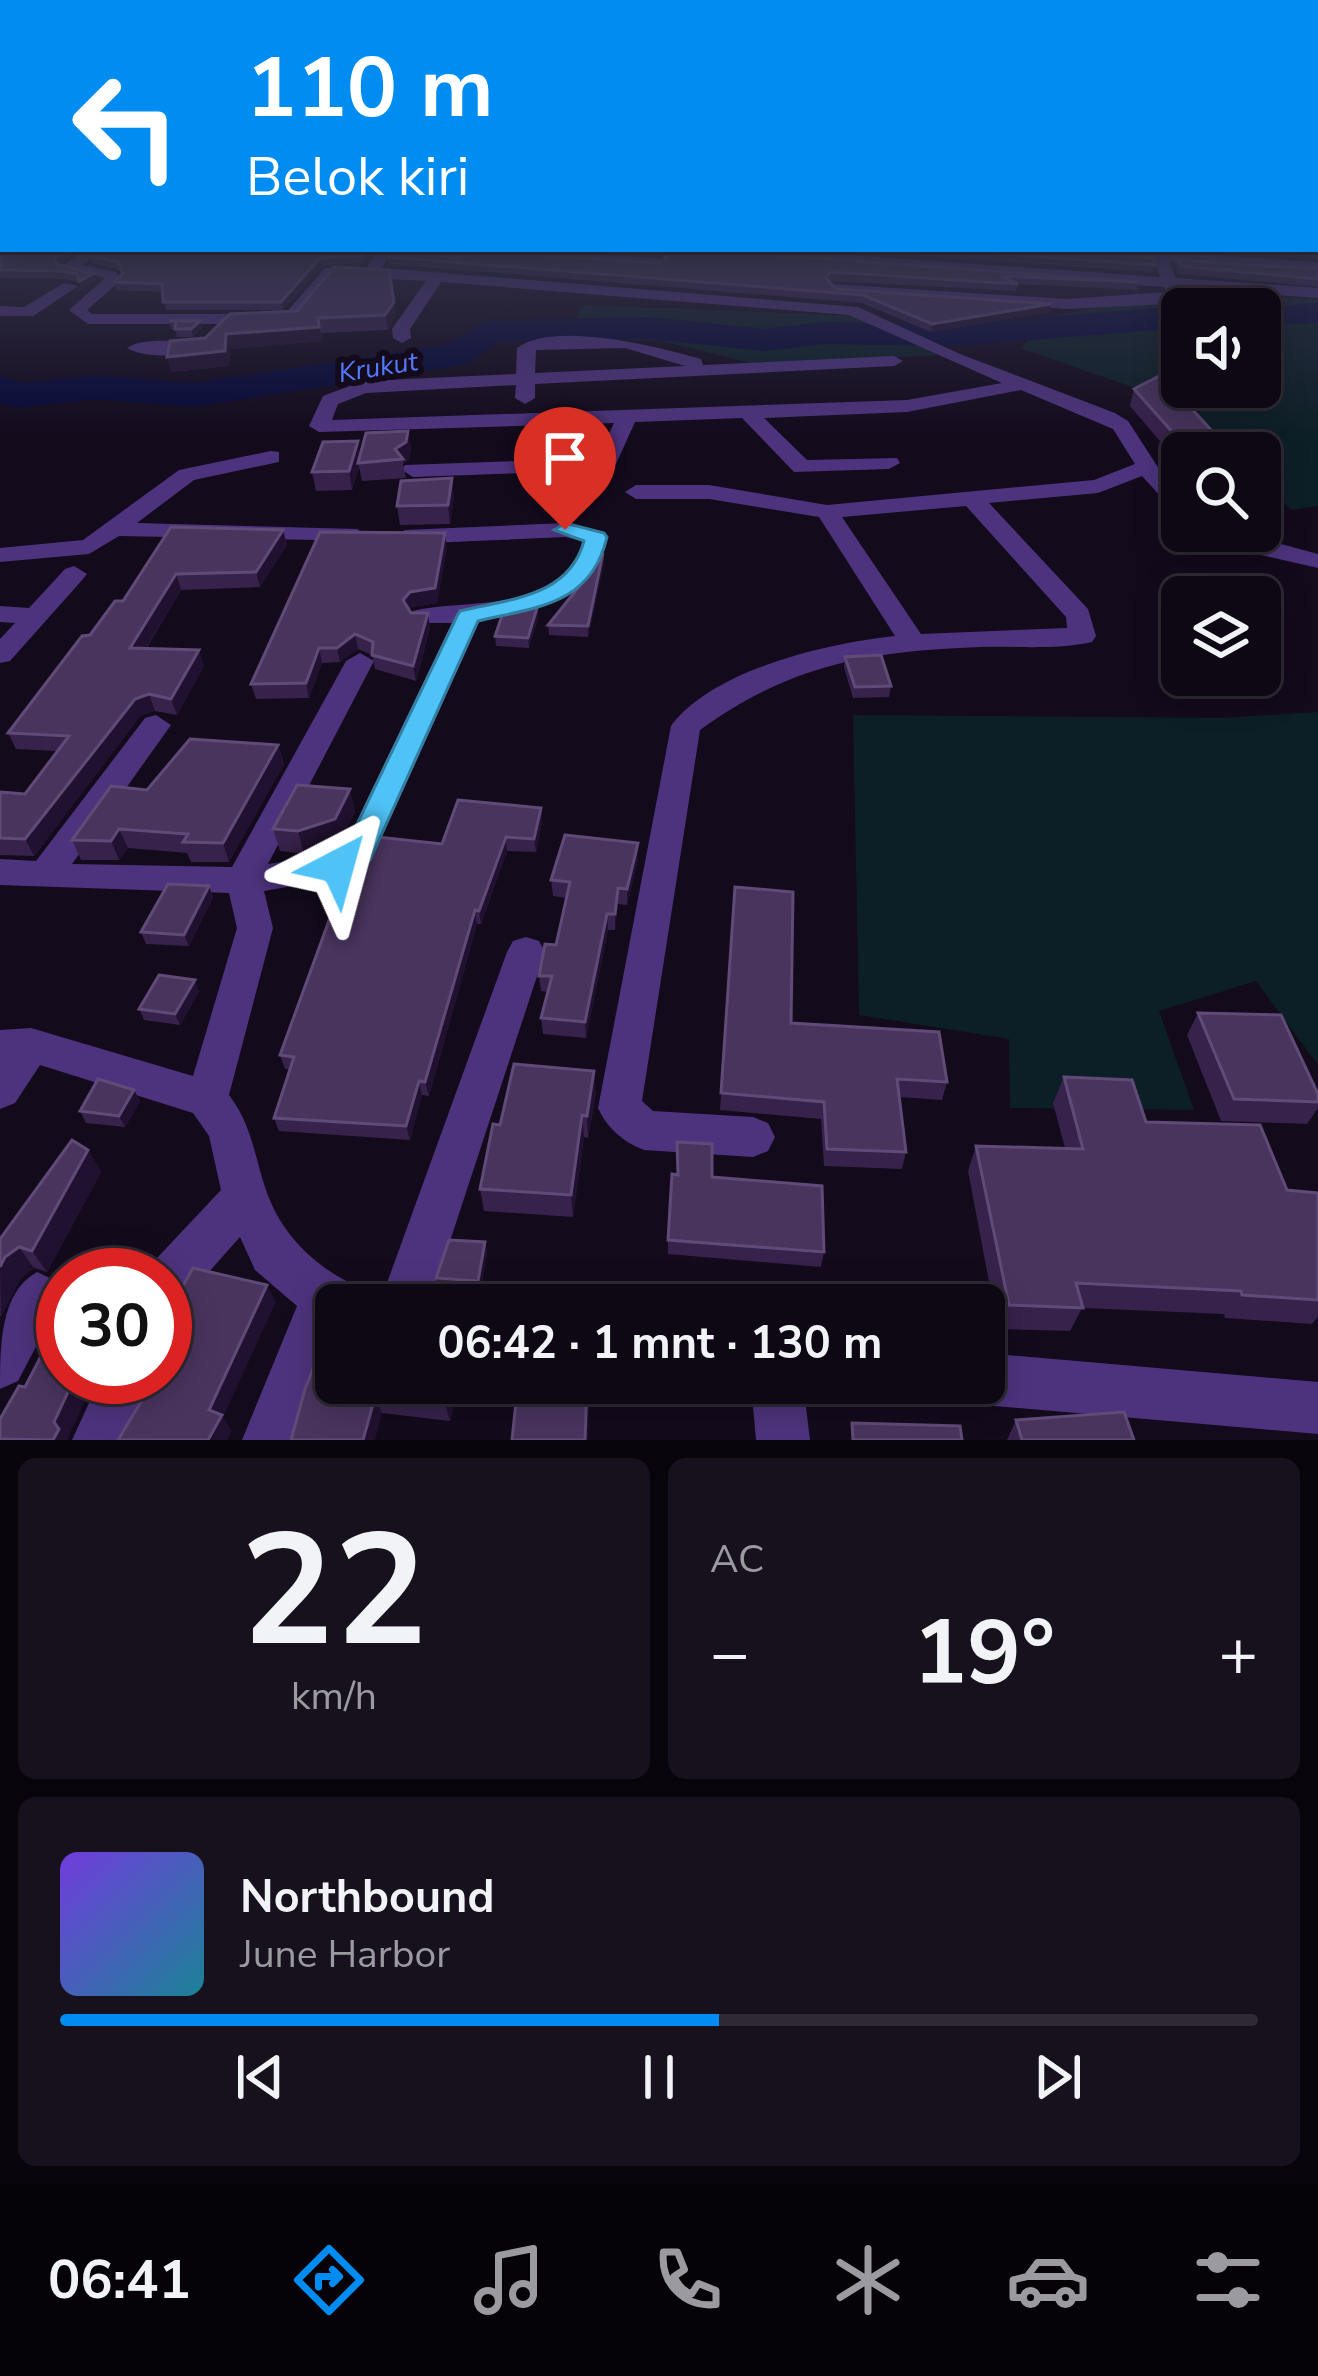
<!DOCTYPE html>
<html lang="id">
<meta charset="utf-8">
<style>
body{margin:0;font-family:"Nunito Sans",sans-serif;background:#17111e;color:#f1f3f6;height:100vh;display:flex;flex-direction:column;font-size:45px;white-space:nowrap}
*{box-sizing:border-box;margin:0}
p{font-size:39px;color:#9b9aa0}
.icon{flex:none;width:66px;height:66px;fill:none;stroke:currentColor;stroke-width:2;stroke-linecap:round;stroke-linejoin:round}
.map{position:relative;height:1440px;overflow:hidden}
.drawer{display:flex;flex-direction:column;gap:18px;padding:18px;background:#08040c;flex:1}
.drawer>*{flex:none}
.guide{position:absolute;left:0px;top:0px;width:1320px;height:252px;box-shadow:0 6px 30px #0003,0 0 0 3px #2e2934;background:#008cf0;color:#fff;overflow:hidden}
.controls{position:absolute;left:1161px;top:288px;display:grid;gap:24px}
.controls a{display:grid;place-items:center;width:120px;height:120px;border-radius:18px;background:#0e0815;box-shadow:0 6px 30px #0003,0 0 0 3px #2e2934;font-size:60px}
.speed{position:absolute;left:36px;top:1248px;display:flex;gap:24px;font-size:60px;font-weight:700;text-align:center}
.speed>*{display:grid;place-content:center;width:156px;height:156px;border-radius:50%;background:#0e0815;box-shadow:0 6px 30px #0003,0 0 0 3px #2e2934;line-height:1}
.speed .limit{border:18px solid #d22;background:#fff;color:#111}
.pin{position:absolute;display:grid;place-items:center;width:102px;height:102px;color:#fff;margin:-123px -51px;border-radius:50% 50% 50% 0;rotate:-45deg;box-shadow:0 0 12px #0007}
.pin .icon{rotate:45deg}
.me{position:absolute;width:132px;margin:-66px;rotate:39deg;stroke-linejoin:round;filter:drop-shadow(0 0 9px #0008)}
.turn{display:flex;align-items:center;gap:42px;height:252px;padding:0 48px;font-size:54px}
.turn .icon{width:156px;height:156px;stroke-width:2.5}
.turn b{display:block;font-size:84px;line-height:102px}
.big{font-size:90px;font-weight:700;line-height:1.1}
.drawer .tile{flex:1;display:flex;flex-direction:column;justify-content:center;gap:18px;min-width:0;padding:0 42px;border-radius:18px;background:#17111e}
.drawer .dial{align-items:center;gap:0}
.dial b{font-size:156px;line-height:1}
.song{display:flex;align-items:center;gap:36px}
.cover{width:144px;height:144px;border-radius:18px;background:linear-gradient(135deg,hsl(260 70% 55%),hsl(190 70% 35%))}
.played{height:12px;border-radius:6px;background:linear-gradient(90deg,#008cf0 55%,#2e2934 55%)}
.keys{display:flex;justify-content:space-around;direction:ltr}
.heat{display:flex;justify-content:space-between;align-items:center;font-size:66px;direction:ltr}
.drawer .tiles{flex:1;display:grid;gap:18px;grid-template-columns:1fr 1fr}
.tile:last-child{grid-column:span 2}
.trip{position:absolute;left:315px;top:1284px;width:690px;height:120px;border-radius:18px;background:#0e0815;box-shadow:0 6px 30px #0003,0 0 0 3px #2e2934;font-weight:700;line-height:120px;text-align:center}
.tab-bar{display:flex;height:192px;justify-content:space-around;align-items:center;background:#060308;color:#9b9aa0}
.tab-bar .icon{width:84px;height:84px}
.tab-bar .active{color:#008cf0}
.tab-bar b{font-size:54px;color:#f1f3f6}
.map>svg:first-child{display:block}
.green{fill:#0d1f26;fill-rule:evenodd}
.lines{fill:none;stroke-linecap:round;stroke-linejoin:round}
.river{fill:#070938;fill-rule:evenodd}
.minor{fill:#4d337d;fill-rule:evenodd}
.wall{fill:#37224b}
.shaded-wall{fill:#211130}
.building{fill:#49345e;stroke:#604a77;stroke-width:3}
.route{fill:#4fc3f7;stroke:#337fa1;stroke-width:3}
.labels{text-anchor:middle;stroke-width:12;stroke-linejoin:round;paint-order:stroke}
.far-water-label{font-size:27px;font-style:italic;fill:#5379ff;stroke:#130a1c}
</style>
<div class="map">
<svg width="1318" height="1440" viewBox="0 0 1318 1440">
<rect width="100%" height="100%" fill="#130a1c"/>
<g class="green">
<path d="M1231,297l87,2v207l-27,4 -31,-32v-25h-25l-38,-39 15,-11 -50,-19 -21,6 -121,-42 11,-10 -9,-16 79,-15zM1182,309h78v78h-78z"/>
<path d="M582,305l281,11 79,39 -187,9 -98,-24 -91,1z"/>
<path d="M1318,712v353l-62,-84 -97,30 35,99 -184,-2 -1,-69 -150,-24 -6,-300 368,3z"/>
</g>
<g class="lines">
<g class="river">
<path d="M1318,303v20l-58,2v-16h-13z"/>
<path d="M1182,306l10,3h-10v19l-224,18 -134,-2 -59,7 -115,-12 -152,3 -29,21 -13,3 -263,41 -98,-8 -78,9 -17,-5v-28l23,8 72,-8 98,8 252,-38 44,-25 161,-3 115,12 59,-7 134,2z"/>
</g>
<g class="minor">
<path d="M85,249h17l-20,16 34,7 5,8 -34,30 5,4h193l40,-46h42l11,-19h14l-10,19 476,39 102,47 155,59 13,8 37,57 17,15v20l-8,-2 -32,-35 -44,17 -109,10 99,106 8,27 -4,6c-35,8 -76,4 -112,5 -108,4 -190,17 -280,83l-58,371 11,10 100,6 15,6 7,14 -7,14 -15,6 -109,-7c-21,-8 -37,-22 -46,-42l73,-382c42,-57 158,-83 224,-90l-76,-119 -110,-18h-73l-11,-7 11,-7h73l118,20 267,-25 41,-16 -22,-35 -92,-39 -114,22 -143,6 43,42 90,-2 3,5 -11,6 -95,3 -52,-54 -107,4 -19,42 -11,6 -192,7 -11,-7 3,-5 192,-7 17,-35 -295,9 -10,-6 14,-30 40,-15 153,-7 1,-26c37,-28 142,-1 184,11l2,6 191,-9 9,5 -9,5 -359,18v14l-10,6 -10,-6 1,-13 -150,8 -28,11 -6,16 575,-20 95,-17 -153,-68 -408,-33 -31,47 1,9 -9,5 -9,-5 -1,-9 34,-48 -92,-5 -44,48h-202l-19,-14 36,-32 -44,-11zM625,348l60,18 -150,7 1,-23zM966,506l100,111 1,11 -146,6 -79,-117z"/>
<path d="M454,249l205,9 7,4 -7,4 -193,-12 -8,8h-10z"/>
<path d="M764,249l396,28 -6,-16 -115,-8 -7,-4h84l202,13v10l-149,-10 7,16 142,10v10l-138,-10v8l-13,8 -100,5 -231,-17 -8,-5 2,-3 237,15 99,-7 -2,-5 -405,-30 -7,-4z"/>
<path d="M64,283l14,3 -45,30h-33v-10l24,1z"/>
<path d="M205,337l9,5c-18,15 -67,18 -87,6 20,-13 54,-3 78,-11z"/>
<path d="M271,451l8,1v10l-85,18 -57,43 220,6 12,7 -4,5 -246,-5 -30,18 -89,8v-14l83,-8 96,-70z"/>
<path d="M565,523l39,9 4,5c-11,62 -73,76 -128,83l-109,241 -38,18 -69,12 9,37 -44,167c23,30 25,60 37,95 15,45 52,80 95,98l8,17h-33v29l-40,106h-54l55,-134 -42,-36 -15,-33 -49,55 -9,21 -17,8v-46h-16l8,-17 64,-68 -12,-54 -16,-23 -153,-48 -25,38 -15,6v-79l31,-2 162,48 44,-148 -8,-35 -229,-8v-26l36,2 109,-143 11,-3 15,10 -99,139 160,3 114,-206 14,-8 14,8 -106,203 56,-9 22,-11 106,-221h-39l-4,-6 4,-6c54,-13 155,4 170,-70l-18,-4 -160,7 -12,-7 12,-7z"/>
<path d="M1206,531h27l85,23v14l-96,-22z"/>
<path d="M74,566l13,8 -4,5 -73,82 -10,2v-24l15,-16 -15,-1v-16l29,2 36,-39z"/>
<path d="M526,937l13,4 6,11 -116,353h-50l128,-353 6,-11z"/>
<path d="M37,1272l17,8 8,17 -44,84 -18,8c0,-43 0,-97 37,-117z"/>
<path d="M984,1353l334,29v52l-334,-29 -18,-8 -6,-14h24z"/>
<path d="M101,1377h53l-28,63h-54z"/>
<path d="M751,1383h52l7,57h-54z"/>
</g>
</g>
<g class="wall">
<path d="M0,235l3,14h75l-19,15 34,10 3,7 -15,8 -2,-7 -14,-3 -65,-1z"/>
<path d="M1318,235v22l-132,-8h131z"/>
<path d="M375,249l-11,14 -42,2 -39,45h-117l-4,-18 -46,-2 -2,-8 8,-8 -2,-4 -28,-7 -2,-8z"/>
<path d="M452,249l-5,8 10,2 202,4 6,-6 -6,-3 -102,-5h197l5,5 380,28 -2,8 -119,-6 -2,7 -187,-10 7,8 215,15 -1,8 -119,20 -69,-29 -473,-39 -1,-7z"/>
<path d="M828,249h210l117,16 -2,7z"/>
<path d="M1178,260l140,9v18l-139,-13 -3,-7z"/>
<path d="M389,270l7,46 -8,14 -67,3 1,8 -92,8 -1,17 -58,6 34,-34 92,-27z"/>
<path d="M169,321h31l2,7 -9,9h-16l-2,-8h-4z"/>
<path d="M1134,389l98,64h-50v14l-52,-61z"/>
<path d="M408,431l3,18 -2,11 -6,4 3,14 -44,3 -3,-14 -7,23 -36,1 -4,-19 48,-18z"/>
<path d="M1260,487l14,14 -7,19h-7z"/>
<path d="M454,497l-4,27 -50,1 -3,-19z"/>
<path d="M171,527l112,3 4,15 -27,42 -79,3 -35,59 58,17 -27,49 -22,-4 -14,4 -107,141 -34,-1v-63l25,2 32,-43 -41,-2 -8,-16 82,-98 33,-34z"/>
<path d="M447,547l-10,56 -25,4 -3,3 21,18 -14,53 -41,-12 -3,-14 -14,-6 -18,13 -18,1 -13,35 -53,1 -5,-15z"/>
<path d="M603,553l1,10 -16,74 -39,-2 -1,-10 47,-58z"/>
<path d="M537,608l1,10 -9,30 -33,-2 -1,-10z"/>
<path d="M845,657l46,29 -2,11 -36,1 -9,-31z"/>
<path d="M278,745l6,19 -55,98h-38l-4,-9 -59,-5 -9,12h-38l-9,-20 75,-50z"/>
<path d="M541,808l1,14 -6,30 -29,-1 -26,73h-4l-48,172 -7,-1 -12,45 -131,-9 -5,-13 16,-48 -5,-1 -5,-14 162,-211z"/>
<path d="M355,812l-14,29 -37,13 -24,-3 -7,-22z"/>
<path d="M638,859l-11,46 -9,-1 -3,26h-7l-22,108 -43,-4 -2,-16 7,-26 -7,-1 -2,-15 17,-31 11,-47 -14,-2 -2,-16z"/>
<path d="M209,886l4,11 -24,49 -43,-2 -5,-12z"/>
<path d="M735,887l56,136 156,59 -5,18 -43,-3 7,55 -4,17 -78,-3 -3,-47 -101,-9z"/>
<path d="M199,991l-19,34 -36,-5 -5,-11z"/>
<path d="M1198,1013l120,81v14l-11,16 -86,-3 -34,-86z"/>
<path d="M1064,1077l82,45 141,68 31,3v124l-6,7 -87,-6 -1,-4 -142,-6 -12,23 -72,-2 -30,-158 8,-25 89,2 -12,-45z"/>
<path d="M134,1090l6,11 -15,26 -39,-4 -6,-12z"/>
<path d="M596,1093l-8,45 -4,-1 -11,80 -89,-6 -4,-22 20,-64z"/>
<path d="M88,1150l13,22 -54,100 -13,-4 -13,10 -21,39v-78z"/>
<path d="M712,1177l112,75 -3,15 -153,-13v-14z"/>
<path d="M485,1242l2,11 -7,38 -41,-3 -3,-10z"/>
<path d="M336,1383h123l-9,38 -68,-8z"/>
<path d="M1016,1420l118,20h-127z"/>
</g>
<g class="shaded-wall">
<path d="M67,249h11l-21,17 -3,-7z"/>
<path d="M368,249h7l-11,14 -1,-8z"/>
<path d="M320,258l2,7 -39,45 -2,-8z"/>
<path d="M93,274l3,7 -15,8 -2,-8z"/>
<path d="M394,302l2,14 -8,14 -3,-15z"/>
<path d="M1051,304l-1,8 -119,20 1,-8z"/>
<path d="M318,318l4,23 -92,8 -1,17 -58,6 -4,-15 59,-23z"/>
<path d="M200,321l2,7 -9,9 -2,-8z"/>
<path d="M408,431l3,18 -2,11 -6,4v-5l-8,-10z"/>
<path d="M358,441l3,18 -3,4 1,4 -7,23 -3,-19z"/>
<path d="M452,478l2,19 -4,27 -2,-19z"/>
<path d="M283,530l4,15 -27,42 -4,-15z"/>
<path d="M445,533l2,14 -10,56 -25,4 -7,7 -2,-14z"/>
<path d="M603,553l1,10 -16,74v-11z"/>
<path d="M176,574l5,16 -45,74 -6,-16z"/>
<path d="M537,608l1,10 -9,30 -1,-10z"/>
<path d="M428,613l2,15 -14,53 -3,-15z"/>
<path d="M355,634l3,15 -18,13 -3,-14z"/>
<path d="M319,648l3,15 -13,35 -3,-15z"/>
<path d="M199,650l5,16 -27,49 -6,-16z"/>
<path d="M149,694l6,17 -14,4 -107,141 -9,-17 110,-140z"/>
<path d="M278,745l6,19 -55,98 -6,-19z"/>
<path d="M350,789l5,23 -14,29 -37,13 -6,-23z"/>
<path d="M541,808l1,14 -6,30 -2,-13z"/>
<path d="M119,829l9,19 -9,12 -8,-19z"/>
<path d="M506,837l1,14 -26,73 -2,-13z"/>
<path d="M638,843v16l-11,46v-16z"/>
<path d="M209,886l4,11 -24,49 -5,-11z"/>
<path d="M618,888v16l-3,26v-16z"/>
<path d="M475,910l2,14 -48,172 -4,-14z"/>
<path d="M607,914l1,16 -22,108 -1,-16z"/>
<path d="M195,980l4,11 -19,34 -5,-11z"/>
<path d="M594,1071l2,22 -8,45 -1,-22z"/>
<path d="M419,1081l3,14 -12,45 -4,-14z"/>
<path d="M134,1090l6,11 -15,26 -6,-11z"/>
<path d="M582,1115l2,22 -11,80 -2,-22z"/>
<path d="M88,1150l13,22 -54,100 -15,-21z"/>
<path d="M485,1242l2,11 -7,38 -2,-10z"/>
<path d="M19,1247l15,21 -13,10 -20,39 -1,-50 5,-10z"/>
<path d="M267,1285l9,17 -53,115 9,14 -5,9h-19l1,-30z"/>
<path d="M75,1377h21l-28,61 1,2h-16l1,-18z"/>
<path d="M450,1383h9l-9,38 -5,-17z"/>
<path d="M587,1383h3l-2,57h-3z"/>
<path d="M375,1397l7,16 -7,27h-12z"/>
</g>
<g class="building">
<path d="M0,235h3v14h64l-13,10 3,5 36,10 -14,7 -2,-7 -15,-3 -62,-1z"/>
<path d="M98,249h270l-5,6 -43,3 -39,44h-118l-1,-18 -48,-2 9,-9 -5,-11 -28,-7z"/>
<path d="M392,249h55l-4,7 14,3 10,-8 192,12 11,-10 -6,-4h90l5,5 380,28 -138,-6 17,8 -187,-12 -6,5 11,12 215,15 -119,20 -69,-29 -475,-38z"/>
<path d="M932,249h106l115,9 2,7z"/>
<path d="M1178,260l140,9v10l-137,-13z"/>
<path d="M334,267l55,3 5,32 -9,13 -67,3 1,9 -93,7 -1,17 -58,6 3,-16 35,-3 25,-24 67,-3z"/>
<path d="M169,321h31l-9,8h-16l1,-8z"/>
<path d="M1161,375l71,78h-41l-57,-64z"/>
<path d="M408,431l-2,11 -11,7 8,10 -45,4 8,-30z"/>
<path d="M358,441l-9,30 -37,1 11,-30z"/>
<path d="M452,478l-4,27 -51,1 4,-25z"/>
<path d="M1260,487l14,14h-14z"/>
<path d="M171,527l112,3 -27,42 -80,2 -46,74 69,2 -28,49 -22,-5 -14,5 -110,140 -25,-1v-46l25,2 44,-58 -61,-3 74,-97 8,-1 25,-34h8z"/>
<path d="M320,532l125,1 -10,55 -25,4 -7,8 8,13h17l-15,53 -41,-11 1,-13 -18,-8 -18,14h-18l-13,35 -55,1z"/>
<path d="M603,553l-15,73 -40,-1 47,-58z"/>
<path d="M537,608l-9,30 -33,-2 9,-26z"/>
<path d="M881,655l10,31 -36,1 -10,-30z"/>
<path d="M190,739l88,6 -55,98 -40,-1 5,-8 -69,-5 -8,12 -39,-1 39,-54 36,4z"/>
<path d="M297,785l53,4 -15,30 -37,12 -25,-2z"/>
<path d="M458,800l83,8 -7,31 -28,-2 -27,74 -4,-1 -50,172 -6,-1 -13,45 -132,-8 20,-61 -14,-2 70,-192 20,-12 8,-14 64,7z"/>
<path d="M565,835l73,8 -11,46 -9,-1 -3,26h-8l-22,108 -44,-4 11,-42h-13l5,-27 1,-5 11,1 14,-63 -19,-2z"/>
<path d="M168,884l41,2 -25,49 -43,-3z"/>
<path d="M735,887l58,5 -2,131 148,9 8,50 -50,-3 9,73 -79,-3 -3,-47 -103,-9z"/>
<path d="M159,975l36,5 -20,34 -36,-5z"/>
<path d="M1198,1013l83,2 37,79v8l-84,-3z"/>
<path d="M514,1064l80,7 -7,45 -5,-1 -11,80 -91,-6 13,-65 7,1z"/>
<path d="M1064,1077l68,3 14,42 114,3 27,65 31,3v107l-76,-5 -1,-4 -165,-8 7,25 -74,-3 -33,-159 107,3z"/>
<path d="M98,1079l36,11 -15,26 -39,-5z"/>
<path d="M72,1140l16,10 -56,101 -13,-4 -14,10 -5,10v-28z"/>
<path d="M677,1142l35,2v33l110,9 2,66 -156,-12 4,-66 6,1z"/>
<path d="M449,1240l36,2 -7,39 -42,-3z"/>
<path d="M193,1268l74,17 -58,125 13,5 -14,25h-90l38,-63h9v-74l11,-5z"/>
<path d="M87,1269l63,5v1h-66z"/>
<path d="M63,1314v63h12l-21,45 5,7 -6,11 -53,-1v-20l19,-33 6,1z"/>
<path d="M332,1320l4,1v62h114l-5,21 -70,-7 -12,43h-72l14,-51z"/>
<path d="M518,1383h69l-2,57h-73z"/>
<path d="M1124,1412l10,28h-112l-6,-20z"/>
<path d="M852,1423l108,3 2,14h-109z"/>
</g>
<linearGradient id="sky" x2="0" y2="1"><stop stop-color="#0a060f"/><stop offset="0.54" stop-color="#33334b"/><stop offset="1" stop-color="#33334b" stop-opacity="0"/></linearGradient>
<rect width="1318" height="436" fill="url(#sky)"/>
<path class="route" d="M565,523l39,10 3,4c-16,68 -70,70 -129,84l-108,239 -21,14h-23l-4,-8 25,-21 110,-229 3,-5c49,-12 109,-14 124,-70l-30,-11z"/>
<g class="labels">
<g class="far-water-label">
<text transform="translate(378 367) rotate(-9)" y="9">Krukut</text>
</g>
</g>
</svg>
<div class="controls">
<a><svg class="icon" aria-label="sound" viewBox="0 0 24 24"><path d="M4 9h4l5-4v14l-5-4H4zM17 9q2 3 0 6"/></svg></a>
<a><svg class="icon" aria-label="search" viewBox="0 0 24 24"><circle cx="10" cy="10" r="6"/><path d="M15 15l6 6"/></svg></a>
<a><svg class="icon" aria-label="layers" viewBox="0 0 24 24"><path d="M12 4l9 5-9 5-9-5zM3 14l9 5 9-5"/></svg></a>
</div>
<div class="speed"><div class="limit">30</div></div>
<div class="pin" style="left:565px;top:530px;background:#d93025"><svg class="icon" aria-label="arrive" viewBox="0 0 24 24"><path d="M6 21V4h12l-3 4 3 4H6"/></svg></div>
<svg class="me" style="left:338px;top:866px" viewBox="-20 -20 40 40"><path d="M0-17L14 15 0 8-14 15z" fill="#4fc3f7" stroke="#fff" stroke-width="4"/></svg>
<div class="trip">06:42 · 1 mnt · 130 m</div>
<div class="guide">
<div class="turn"><svg class="icon" aria-label="left" viewBox="0 0 24 24"><path d="M17 20v-9H6M10 6l-5 5 5 5"/></svg><div><b>110 m</b>Belok kiri</div></div>
</div>
</div>
<section class="drawer">
<div class="tiles">
<div class="tile dial"><b>22</b><p>km/h</p></div>
<div class="tile"><p>AC</p>
<div class="heat"><a>−</a><b class="big">19°</b><a>+</a></div>
</div>
<div class="tile">
<div class="song"><i class="cover"></i><div><b>Northbound</b><p>June Harbor</p></div></div>
<div class="played"></div>
<div class="keys"><svg class="icon" aria-label="previous" viewBox="0 0 24 24"><path d="M18 5L8 12l10 7zM5 5v14"/></svg><svg class="icon" aria-label="pause" viewBox="0 0 24 24"><path d="M8 5v14M16 5v14"/></svg><svg class="icon" aria-label="next" viewBox="0 0 24 24"><path d="M6 5l10 7-10 7zM19 5v14"/></svg></div>
</div>
</div>
</section>
<nav class="tab-bar">
<b>06:41</b>
<svg class="icon active" aria-label="directions" viewBox="0 0 24 24"><path d="M12 3l9 9-9 9-9-9zM9 14v-3h6M13 9l2 2-2 2"/></svg>
<svg class="icon" aria-label="music" viewBox="0 0 24 24"><path d="M9 18V5l10-2v13"/><circle cx="6" cy="18" r="3"/><circle cx="16" cy="16" r="3"/></svg>
<svg class="icon" aria-label="phone" viewBox="0 0 24 24"><path d="M5 4h4l2 5-3 2q2 4 5 5l2-3 5 2v4C11 20 4 13 5 4z"/></svg>
<svg class="icon" aria-label="climate" viewBox="0 0 24 24"><path d="M12 3v18M4 7l16 10M4 17L20 7"/></svg>
<svg class="icon" aria-label="car" viewBox="0 0 24 24"><path d="M5 17H2v-5l4-1 3-4h7l3 4 3 1v5h-3M9 17h6M6 11h13"/><circle cx="7" cy="17" r="2"/><circle cx="17" cy="17" r="2"/></svg>
<svg class="icon" aria-label="filters" viewBox="0 0 24 24"><path d="M4 7h16M4 17h16"/><circle cx="9" cy="7" r="2"/><circle cx="15" cy="17" r="2"/></svg>
</nav>
